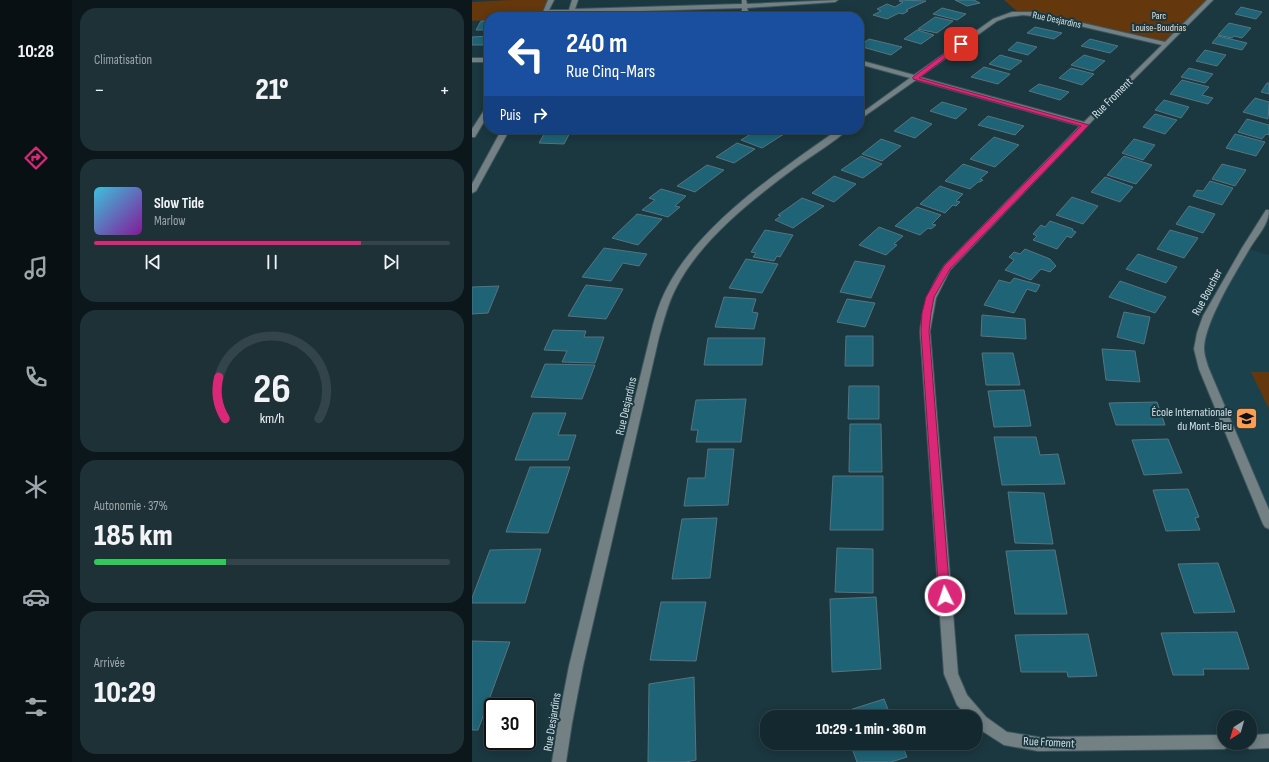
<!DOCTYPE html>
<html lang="fr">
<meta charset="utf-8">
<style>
body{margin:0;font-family:"Sofia Sans Condensed",sans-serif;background:#1d3137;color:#f1f3f6;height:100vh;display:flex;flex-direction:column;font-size:15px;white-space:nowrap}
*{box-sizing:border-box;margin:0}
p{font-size:13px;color:#9da6aa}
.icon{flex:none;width:22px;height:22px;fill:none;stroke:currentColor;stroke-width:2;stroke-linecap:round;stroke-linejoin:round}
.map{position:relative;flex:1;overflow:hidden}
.side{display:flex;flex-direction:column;gap:8px;padding:8px;background:#0b171a;width:400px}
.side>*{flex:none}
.guide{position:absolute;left:12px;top:12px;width:380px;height:122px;border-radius:16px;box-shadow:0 2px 10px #0003,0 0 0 1px #33454b;background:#1a4fa0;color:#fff;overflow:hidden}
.needle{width:26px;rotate:217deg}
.buttons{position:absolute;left:745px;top:710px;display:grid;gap:8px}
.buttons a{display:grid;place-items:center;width:40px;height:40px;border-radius:50%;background:#14292f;box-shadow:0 2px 10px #0003,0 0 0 1px #33454b;font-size:20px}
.speed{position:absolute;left:12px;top:698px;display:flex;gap:8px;font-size:20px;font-weight:700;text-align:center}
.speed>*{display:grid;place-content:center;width:52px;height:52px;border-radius:50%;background:#14292f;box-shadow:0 2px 10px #0003,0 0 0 1px #33454b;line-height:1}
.speed .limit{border:2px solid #111;border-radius:6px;background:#fff;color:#111}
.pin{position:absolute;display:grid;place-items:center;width:34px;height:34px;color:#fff;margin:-17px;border-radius:8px;box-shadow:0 2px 6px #0006}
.me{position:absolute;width:44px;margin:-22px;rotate:356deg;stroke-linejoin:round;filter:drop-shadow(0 0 3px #0008)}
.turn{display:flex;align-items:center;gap:14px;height:84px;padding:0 16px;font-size:18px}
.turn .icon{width:52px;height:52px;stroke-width:2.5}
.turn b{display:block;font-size:28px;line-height:34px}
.then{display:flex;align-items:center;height:38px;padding:0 16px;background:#0003;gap:8px;font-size:15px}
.big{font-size:30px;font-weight:800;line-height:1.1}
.side .tile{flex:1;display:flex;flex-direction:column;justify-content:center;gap:6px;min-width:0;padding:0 14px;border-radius:16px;background:#1d3137}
.side .dial{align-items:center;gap:0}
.dial svg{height:104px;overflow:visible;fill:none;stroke:#33454b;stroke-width:7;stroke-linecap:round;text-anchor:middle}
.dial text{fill:#f1f3f6;stroke:none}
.song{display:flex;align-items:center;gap:12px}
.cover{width:48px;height:48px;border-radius:6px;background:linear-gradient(135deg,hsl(190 70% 55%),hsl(290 70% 35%))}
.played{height:4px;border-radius:2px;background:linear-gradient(90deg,#db2777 75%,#33454b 75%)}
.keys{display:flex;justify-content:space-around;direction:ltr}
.heat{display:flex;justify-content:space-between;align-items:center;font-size:22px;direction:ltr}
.charge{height:6px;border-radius:3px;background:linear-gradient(90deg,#34c759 37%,#33454b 0)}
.trip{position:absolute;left:288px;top:710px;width:222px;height:40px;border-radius:16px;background:#14292f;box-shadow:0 2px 10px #0003,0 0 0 1px #33454b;font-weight:800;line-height:40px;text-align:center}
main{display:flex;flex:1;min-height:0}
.menu{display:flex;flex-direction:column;width:72px;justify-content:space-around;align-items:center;background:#081013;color:#9da6aa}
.menu .icon{width:28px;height:28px}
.menu .current{color:#db2777}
.menu b{font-size:18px;color:#f1f3f6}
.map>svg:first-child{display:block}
.built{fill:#1b414c}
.green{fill:#64370d}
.building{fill:#1e6376;stroke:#57747e}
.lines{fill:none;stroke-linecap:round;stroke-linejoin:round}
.minor-casing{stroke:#3c555d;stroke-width:2}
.minor{fill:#738084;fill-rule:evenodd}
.route{fill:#db2777;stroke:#8e194d}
.labels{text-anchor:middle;stroke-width:4;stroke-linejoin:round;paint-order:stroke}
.far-park-label{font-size:10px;fill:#f4dfd1;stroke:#1b373f}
.far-street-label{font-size:10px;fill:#d0e0e6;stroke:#1b373f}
.street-label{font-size:12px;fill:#d0e0e6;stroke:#1b373f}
.poi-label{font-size:12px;fill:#d0e0e6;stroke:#1b373f;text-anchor:end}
</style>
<main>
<nav class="menu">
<b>10:28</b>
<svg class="icon current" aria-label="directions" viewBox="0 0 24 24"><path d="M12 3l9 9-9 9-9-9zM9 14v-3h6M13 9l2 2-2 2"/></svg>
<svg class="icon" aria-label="music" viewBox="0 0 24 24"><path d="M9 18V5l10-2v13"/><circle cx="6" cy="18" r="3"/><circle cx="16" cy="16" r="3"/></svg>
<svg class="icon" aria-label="phone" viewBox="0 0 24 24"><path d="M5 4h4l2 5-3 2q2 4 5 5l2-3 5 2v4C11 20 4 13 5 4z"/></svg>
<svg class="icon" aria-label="climate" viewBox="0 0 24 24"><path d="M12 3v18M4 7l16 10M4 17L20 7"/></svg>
<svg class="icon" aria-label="car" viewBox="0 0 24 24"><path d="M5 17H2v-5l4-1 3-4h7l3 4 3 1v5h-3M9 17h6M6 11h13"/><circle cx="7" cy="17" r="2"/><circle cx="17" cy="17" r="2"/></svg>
<svg class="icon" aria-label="filters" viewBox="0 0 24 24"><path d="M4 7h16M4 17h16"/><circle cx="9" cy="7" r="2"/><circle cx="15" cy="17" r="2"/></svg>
</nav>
<section class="side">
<div class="tile"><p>Climatisation</p>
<div class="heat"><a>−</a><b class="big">21°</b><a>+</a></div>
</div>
<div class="tile">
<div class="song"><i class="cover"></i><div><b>Slow Tide</b><p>Marlow</p></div></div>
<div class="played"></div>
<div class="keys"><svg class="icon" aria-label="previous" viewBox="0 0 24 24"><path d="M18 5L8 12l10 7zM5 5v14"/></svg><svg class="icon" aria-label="pause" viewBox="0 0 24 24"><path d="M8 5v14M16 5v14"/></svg><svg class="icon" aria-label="next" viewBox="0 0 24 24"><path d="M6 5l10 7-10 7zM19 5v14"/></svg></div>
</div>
<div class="tile dial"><svg viewBox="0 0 100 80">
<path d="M14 69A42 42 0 1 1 86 69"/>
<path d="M14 69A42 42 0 0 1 9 37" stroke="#db2777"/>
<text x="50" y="56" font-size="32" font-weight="700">26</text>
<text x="50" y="72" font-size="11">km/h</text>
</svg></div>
<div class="tile"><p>Autonomie · 37%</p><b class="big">185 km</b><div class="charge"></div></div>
<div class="tile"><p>Arrivée</p><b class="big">10:29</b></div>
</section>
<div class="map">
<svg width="797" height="762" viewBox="0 0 797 762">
<rect width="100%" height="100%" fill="#1b373f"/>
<path class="built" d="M774,248l23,7v269l-65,-155 -2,-36z"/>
<g class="green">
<path d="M39,0h40l-8,17h-54v3l-17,1v-19z"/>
<path d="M532,0h206l-43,44 -126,-29 -22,-2z"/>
<path d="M779,372h18v37z"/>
</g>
<g class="building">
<path d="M429,0l25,1 -20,9 2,1 -5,3 -4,-1 -12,6 -14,-4 8,-4 -4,-2 10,-5 8,3 8,-5 -4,-1z"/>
<path d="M483,0h19l6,3 -13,3z"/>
<path d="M769,7l21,5 -6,7 -21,-5z"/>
<path d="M470,8l24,6 -9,6 -24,-6z"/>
<path d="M463,17l18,4 -16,12 -19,-4z"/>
<path d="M9,21h8v9h-13z"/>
<path d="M757,23l22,5 -9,10 -8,-2 -2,2 -14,-3z"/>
<path d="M563,27l27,6 -8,6 -27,-6z"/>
<path d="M445,30l17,5 -13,9 -17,-5z"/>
<path d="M17,36v9h-17v-8z"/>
<path d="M746,36l29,7 -5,7 -30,-7z"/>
<path d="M397,39l33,8 -11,8 -32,-9z"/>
<path d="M618,39l28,7 -8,7 -29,-7z"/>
<path d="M545,42l20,5 -9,8 -20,-5z"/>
<path d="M733,50l21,5 -9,11 -21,-5z"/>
<path d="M528,55l22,6 -12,9 -21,-6z"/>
<path d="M612,55l21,6 -12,10 -22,-6z"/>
<path d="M512,67l26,7 -12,10 -27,-7z"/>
<path d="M599,68l23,6 -12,11 -23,-7z"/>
<path d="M717,68l24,6 -8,9 -24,-6z"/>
<path d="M710,80l27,7 -7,8 11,3 -5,6 -38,-10z"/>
<path d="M795,83h2v11l-8,-2z"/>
<path d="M567,84l30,8 -9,8 -31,-9z"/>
<path d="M783,98l14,4 -1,17 -25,-7z"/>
<path d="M692,100l25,7 -8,11 -26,-8z"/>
<path d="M470,102l25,7 -11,10 -26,-8z"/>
<path d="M683,114l22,6 -12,14 -22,-7z"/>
<path d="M516,116l36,10 -9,9 -37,-10z"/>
<path d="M440,117l20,7 -17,14 -21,-7z"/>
<path d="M775,119l22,6v10l-3,-1 -4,5 -24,-7z"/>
<path d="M75,129h25l-8,15 -25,-1z"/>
<path d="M287,129h12l13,5 -22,14 -21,-8z"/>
<path d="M763,134l30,8 -9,14 -30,-8z"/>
<path d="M522,137l25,8 -24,22 -25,-8z"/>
<path d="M409,139l20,7 -19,15 -20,-7z"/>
<path d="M662,139l21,6 -12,15 -21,-7z"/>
<path d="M265,143l18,6 -21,14 -18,-6z"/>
<path d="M389,156l21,8 -19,14 -22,-8z"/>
<path d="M652,156l28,9 -16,19 -29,-9z"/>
<path d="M491,164l25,8 -8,7 3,1 -3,2h-2l-8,7 -25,-8z"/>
<path d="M750,164l24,6 -11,16 -23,-7z"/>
<path d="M235,165l17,5 -29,22 -18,-6z"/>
<path d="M362,176l22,8 -22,18 -22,-9z"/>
<path d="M633,177l28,10 -13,15 -29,-10z"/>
<path d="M738,181l23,7 -11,17 -29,-9 4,-6 6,1z"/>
<path d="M468,186l23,8 -7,7 4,1 -4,4 -3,-1 -8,8 -25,-9z"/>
<path d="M189,189l25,7 -11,10 5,1 -12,10 -26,-7 13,-10 -6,-2z"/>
<path d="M600,197l26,9 -15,18 -27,-9z"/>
<path d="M330,198l22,8 -31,22 -18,-8 6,-4 -3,-1z"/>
<path d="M717,206l26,8 -12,19 -27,-9z"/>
<path d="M445,207l24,8 -9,9 4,1 -5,4 -3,-1 -8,7 -25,-9z"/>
<path d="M165,214l25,5 -24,26 -26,-7z"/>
<path d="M578,221l23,8 -1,1 4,2 -5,6 -4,-2 -10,13 -24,-9 4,-4 -4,-2 8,-9 4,2z"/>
<path d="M407,227l24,9 -9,8 3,1 -11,10 -27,-10z"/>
<path d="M293,230l28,5 -13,22 -3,-1 -3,5 -21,-4 3,-4 -5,-1z"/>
<path d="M698,230l28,8 -14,20 -27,-9z"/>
<path d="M132,248l43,6 -8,12 -16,-3 -12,18 -29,-4z"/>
<path d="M553,249l25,10 6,7 -6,6 -9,-3 -10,11 -26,-10 9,-10 -5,-3 5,-5 6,2z"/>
<path d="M666,254l39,13 -11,16 -40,-14z"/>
<path d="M274,259l32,5 -16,29 -33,-5z"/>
<path d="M383,261l30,5 -14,32 -31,-6z"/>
<path d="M542,278l26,7 -4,7 -9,-3 -13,24 -30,-8 15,-25 11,3z"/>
<path d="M648,281l46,16 -11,16 -46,-16z"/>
<path d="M114,285l37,4 -17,30 -38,-3z"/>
<path d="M27,286l-11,27 -16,1v-27z"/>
<path d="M252,297l32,2 -4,13 6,1 -4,16 -39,-2z"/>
<path d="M375,299l28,4 -10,24 -28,-5z"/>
<path d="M652,312l26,5 -6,27 -27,-7z"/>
<path d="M510,315l43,4 1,20 -45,-3z"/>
<path d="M81,330l33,1 -2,6h20l-9,26 -33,-1 5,-11 -23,-1z"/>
<path d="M374,336h27v30h-28z"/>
<path d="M236,338h57l-3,27h-58z"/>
<path d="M630,349l33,2 5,31 -34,-2z"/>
<path d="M510,353h31l7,32h-34z"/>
<path d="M73,364l50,1 -13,34 -51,-2z"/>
<path d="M377,386h30v33h-31z"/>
<path d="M552,390l7,36 -37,1 -6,-36z"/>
<path d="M274,399l-5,43h-45l2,-12h-7l5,-30z"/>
<path d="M685,402l8,23h-49l-7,-22z"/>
<path d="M61,413h33l-8,22h18l-8,25h-53z"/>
<path d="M378,424h31l1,48h-33z"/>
<path d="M522,437h42l4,18 18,-1 7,30 -63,1z"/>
<path d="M696,439l14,34 -38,2 -12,-35z"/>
<path d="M236,449h26l-6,56 -44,1 4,-28h17z"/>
<path d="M58,467h40l-22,66 -42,-1z"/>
<path d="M361,476h50v54h-53z"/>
<path d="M716,489l11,28 -4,1 5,12 -34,1 -13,-41z"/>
<path d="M536,492l36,1 9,51 -38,-1z"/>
<path d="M245,518l-7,60 -38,1 10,-60z"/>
<path d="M365,548l36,1v44l-38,-1z"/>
<path d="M69,549l-16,54h-53v-5l18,-48z"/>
<path d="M583,550l12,64h-52l-9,-63z"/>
<path d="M746,563l17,49 -41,1 -16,-49z"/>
<path d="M404,597l5,72 -49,3 -2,-73z"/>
<path d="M189,602h45l-10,59 -46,-1z"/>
<path d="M765,632l12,37h-46l1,6h-31l-12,-42z"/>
<path d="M616,634l9,42 -29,1 -1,-5h-46l-6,-37z"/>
<path d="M0,641l38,1 -32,88h-6z"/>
<path d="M222,677l2,83 -10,2h-38l1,-78z"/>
<path d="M412,699l7,18h-50l-1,-4z"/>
<path d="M378,743h51l6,14 -16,5h-34z"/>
</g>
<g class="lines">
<defs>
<g id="minor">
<path d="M76,0h6l-5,10h20l3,-10h6l-3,9 167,-5v-4h4l1,4 91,-4 -3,2 -88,6 1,3 5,6h-6l-5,-6v-3l-168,5 -4,4 -3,-2 1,-2 -21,1 -2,3h-4z"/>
<path d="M735,0h6l-120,120 -143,150 -14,28 -6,33 28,343 9,21 19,22 21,15 31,5 186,-2v8h7l-2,4 -5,2 -186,2 -34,-6 -28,-18 -1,-10h-7l-11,-12 -13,-31 -24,-343c3,-25 10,-44 24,-65l136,-140 -164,-46 -57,40v-5l51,-37 -51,-14v-4l55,15 79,-56 19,-7h23l130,30zM551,15l18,2 121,28 -78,77 -164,-45 77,-56 11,-4z"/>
<rect x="0" y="58" width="17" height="4"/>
<path d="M17,105v8l-14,24h-3v-8l15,-23z"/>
<path d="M30,129h8l-34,62 -4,2v-9z"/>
<path d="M367,129h9c-13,13 -37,27 -52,38 -43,32 -95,72 -120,121 -8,15 -12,32 -17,49l-76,329 -11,57 -6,39h-14l6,-39 11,-57 81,-329c4,-17 9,-34 17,-49 33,-65 114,-118 172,-159z"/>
<path d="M794,210h3c0,14 -11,25 -19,38 -14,24 -45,73 -46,100 0,7 3,15 5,21l60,141v19l-4,-2 -2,-3 -64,-155 -5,-20 3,-16 6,-17 39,-68z"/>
<path d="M797,734v14l-19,1 -5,-2 -2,-4h7v-8z"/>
</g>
</defs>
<use href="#minor" class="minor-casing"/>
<use href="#minor" class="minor"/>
</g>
<path class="route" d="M487,43l5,1 -45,34 170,47 -139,144 -16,28 -3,16 -2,18 21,265 -1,4 -4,1 -4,-1 -2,-4 -18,-265 1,-18 4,-16 18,-31 137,-140 -168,-47v-2z"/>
<defs>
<symbol id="school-square" viewBox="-11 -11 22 22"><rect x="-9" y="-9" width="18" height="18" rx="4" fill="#fc9e52" stroke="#1b373f"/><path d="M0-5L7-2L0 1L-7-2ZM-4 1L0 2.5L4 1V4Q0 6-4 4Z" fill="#111"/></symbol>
</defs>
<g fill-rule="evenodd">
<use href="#school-square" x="762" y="406" width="25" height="25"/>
</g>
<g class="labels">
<g class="far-park-label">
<text x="687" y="19">Parc<tspan x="687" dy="12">Louise-Boudrias</tspan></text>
</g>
<g class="far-street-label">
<text transform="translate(585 19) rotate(12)" y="4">Rue Desjardins</text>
</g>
<g class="street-label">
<text transform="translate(640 98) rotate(-45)" y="4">Rue Froment</text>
<text transform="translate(735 292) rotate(-62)" y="4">Rue Boucher</text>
<text transform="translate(154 406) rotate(-77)" y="4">Rue Desjardins</text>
<text transform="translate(80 722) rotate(-81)" y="4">Rue Desjardins</text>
<text transform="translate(577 742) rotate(3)" y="4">Rue Froment</text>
</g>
<g class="poi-label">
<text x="760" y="416">École Internationale<tspan x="760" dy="14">du Mont-Bleu</tspan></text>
</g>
</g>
</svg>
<div class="buttons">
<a><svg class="needle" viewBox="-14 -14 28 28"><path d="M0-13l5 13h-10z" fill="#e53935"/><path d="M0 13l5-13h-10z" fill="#9da6aa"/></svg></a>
</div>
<div class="speed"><div class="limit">30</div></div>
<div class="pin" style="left:489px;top:44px;background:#d93025"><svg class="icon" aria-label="arrive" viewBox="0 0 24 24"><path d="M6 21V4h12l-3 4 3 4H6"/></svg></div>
<svg class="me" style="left:473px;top:596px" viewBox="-20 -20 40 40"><circle r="17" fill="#db2777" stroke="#fff" stroke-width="3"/><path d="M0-11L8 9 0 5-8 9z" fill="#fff"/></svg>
<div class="trip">10:29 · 1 min · 360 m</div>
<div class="guide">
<div class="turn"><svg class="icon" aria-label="left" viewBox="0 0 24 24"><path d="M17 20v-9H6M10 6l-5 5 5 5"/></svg><div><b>240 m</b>Rue Cinq-Mars</div></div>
<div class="then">Puis<svg class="icon" aria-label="right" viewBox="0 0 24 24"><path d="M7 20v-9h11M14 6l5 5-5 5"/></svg></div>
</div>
</div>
</main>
